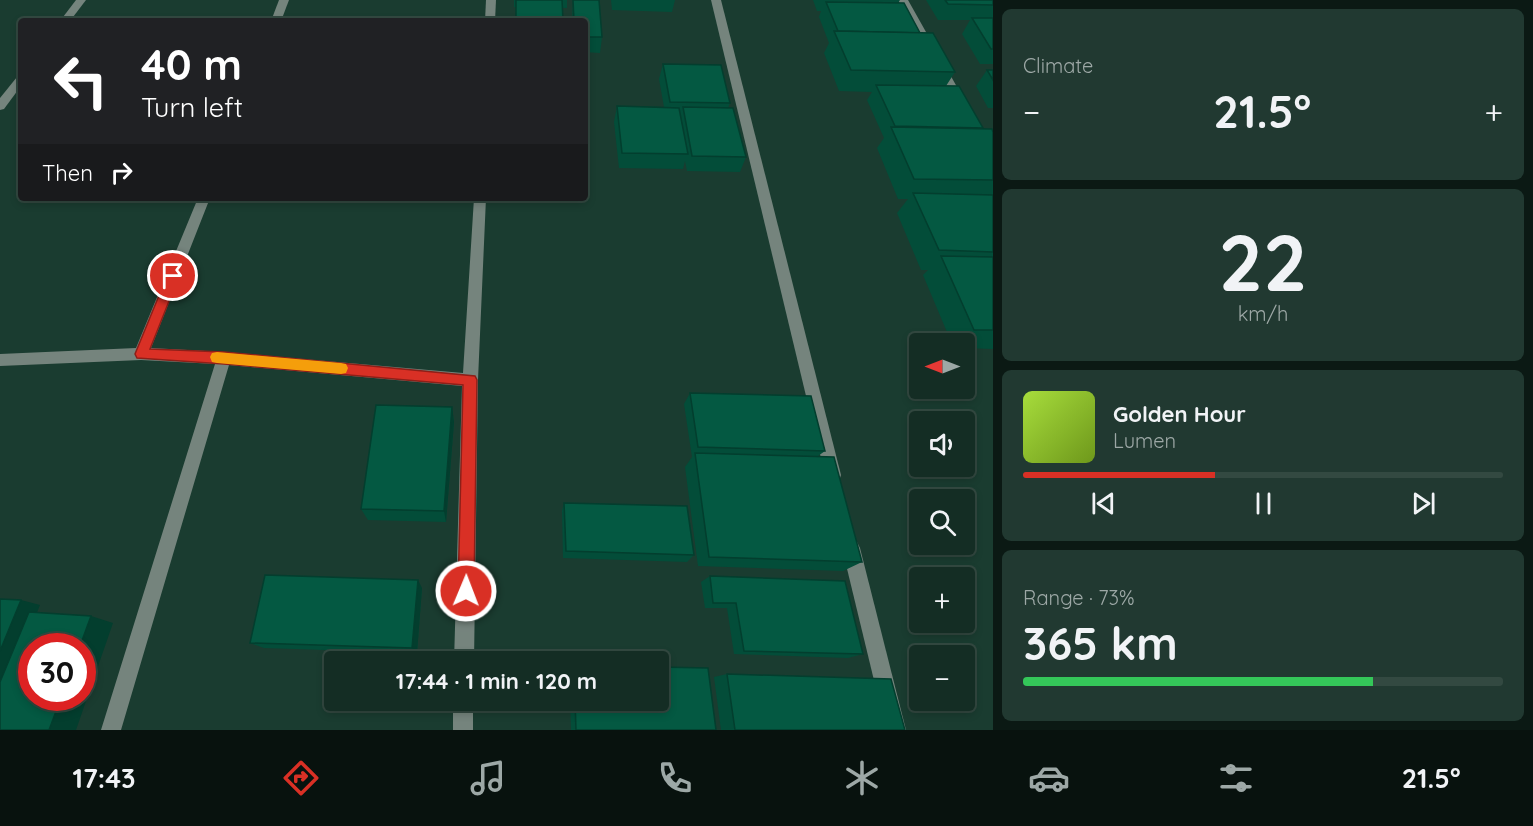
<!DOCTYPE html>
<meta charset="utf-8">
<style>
body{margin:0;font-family:Quicksand,sans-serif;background:#213931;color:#f1f3f6;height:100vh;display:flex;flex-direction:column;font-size:22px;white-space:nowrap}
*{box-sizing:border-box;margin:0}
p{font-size:20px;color:#9da8a6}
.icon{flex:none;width:33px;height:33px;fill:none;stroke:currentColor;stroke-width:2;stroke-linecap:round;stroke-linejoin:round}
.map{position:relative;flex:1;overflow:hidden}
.panel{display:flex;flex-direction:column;gap:9px;padding:9px;background:#0b1914;width:540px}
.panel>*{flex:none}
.top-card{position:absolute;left:18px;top:18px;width:570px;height:183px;border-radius:6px;box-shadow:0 3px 9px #0003,0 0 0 2px #334941;background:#202124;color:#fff;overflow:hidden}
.needle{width:39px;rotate:270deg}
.controls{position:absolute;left:909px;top:333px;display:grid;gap:12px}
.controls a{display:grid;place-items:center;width:66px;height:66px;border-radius:6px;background:#142d24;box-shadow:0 3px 9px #0003,0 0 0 2px #334941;font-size:30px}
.speed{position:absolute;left:18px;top:633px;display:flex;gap:12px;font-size:30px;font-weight:700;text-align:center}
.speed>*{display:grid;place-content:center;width:78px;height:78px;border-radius:50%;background:#142d24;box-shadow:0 3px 9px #0003,0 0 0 2px #334941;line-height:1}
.speed .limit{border:9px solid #d22;background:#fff;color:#111}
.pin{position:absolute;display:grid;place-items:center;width:51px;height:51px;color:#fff;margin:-26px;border:3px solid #fff;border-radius:50%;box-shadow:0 2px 6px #0007}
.me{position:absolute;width:66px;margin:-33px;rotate:1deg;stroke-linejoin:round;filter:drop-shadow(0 0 4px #0008)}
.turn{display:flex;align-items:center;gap:21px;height:126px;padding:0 24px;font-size:27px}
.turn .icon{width:78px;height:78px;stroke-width:2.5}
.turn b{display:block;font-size:42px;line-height:51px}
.then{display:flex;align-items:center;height:57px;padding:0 24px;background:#0003;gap:12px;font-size:22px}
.big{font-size:45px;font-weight:800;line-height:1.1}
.panel .card{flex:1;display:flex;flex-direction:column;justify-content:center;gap:9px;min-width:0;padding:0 21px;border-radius:9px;background:#213931}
.panel .dial{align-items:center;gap:0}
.dial b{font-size:78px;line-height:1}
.song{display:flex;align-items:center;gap:18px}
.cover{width:72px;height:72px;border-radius:9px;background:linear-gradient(135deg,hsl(80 70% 55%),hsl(80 70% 35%))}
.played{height:6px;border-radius:3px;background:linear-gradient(90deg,#d93025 40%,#334941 40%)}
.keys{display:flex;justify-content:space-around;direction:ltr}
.heat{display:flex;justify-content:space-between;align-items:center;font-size:33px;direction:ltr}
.charge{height:9px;border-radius:4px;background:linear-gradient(90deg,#34c759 73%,#334941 0)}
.trip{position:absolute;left:324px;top:651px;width:345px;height:60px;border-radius:6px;background:#142d24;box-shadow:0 3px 9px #0003,0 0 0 2px #334941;font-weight:800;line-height:60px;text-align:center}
.menu{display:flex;height:96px;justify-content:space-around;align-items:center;background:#08120e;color:#9da8a6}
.menu .icon{width:42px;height:42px}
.menu .current{color:#d93025}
.menu b{font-size:27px;color:#f1f3f6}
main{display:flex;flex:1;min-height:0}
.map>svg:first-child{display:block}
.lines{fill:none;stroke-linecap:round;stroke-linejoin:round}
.minor{fill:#75847d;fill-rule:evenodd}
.wall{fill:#034d39}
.shaded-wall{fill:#033e2e}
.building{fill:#045942;stroke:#033e2e;stroke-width:1.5}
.route{fill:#d93025;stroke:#8d1f18;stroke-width:1.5}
.slow{fill:#f59e0b}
</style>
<main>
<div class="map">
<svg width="993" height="730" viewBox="0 0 993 730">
<rect width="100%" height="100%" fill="#1a3c30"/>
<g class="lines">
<g class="minor">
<path d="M76,0h10l-16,21h-10z"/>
<path d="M279,0h10l-8,21h-10z"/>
<path d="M486,0h10l-1,21h-10z"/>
<path d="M711,0h10l120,475 -2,6 -6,2 -6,-2 -2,-6z"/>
<path d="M898,0h10l58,103 -2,3 -4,1 -6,-4z"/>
<path d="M21,76v10l-17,23 -4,1v-12l17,-21z"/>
<path d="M198,198h12l-59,150 73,4 239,21 11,-175h12l-8,182 -4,282h-20l8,-276 -233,-21 -108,365h-20l114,-366 -74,-4 -141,6v-12l136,-6z"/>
<path d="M851,539l6,3 3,6 46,182h-20l-44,-182 3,-6z"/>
<rect x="453" y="700" width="20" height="30"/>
</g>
</g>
<g class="wall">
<path d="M514,0h53v8l-53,-1z"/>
<path d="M573,0l29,37 -2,16 -15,-1v-31h-13z"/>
<path d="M611,0h64l-3,12 -60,-2z"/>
<path d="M813,0h87l-2,3 22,30 35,39 -9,14 37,42 -1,1 11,51v169l-29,-1v-4h-12l-29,-69 5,-5h-7l-24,-57 11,-14h-10l-21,-51 7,-10 -17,-38 5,-8 -33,-1 -15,-38 5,-10 -10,-26 2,-6h-4z"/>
<path d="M926,0h67v64h-13l-18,-30 8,-14h-32z"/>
<path d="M663,64l67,39 -2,5 18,49 -6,15 -53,-1 -2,-10 -2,8 -64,-1 -5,-46 3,-16 47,1 -5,-28z"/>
<path d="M987,70h6v38h-5l-12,-22z"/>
<path d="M690,393l135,58 -7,5 44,106 -19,9 -145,-5 -13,-99 7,-10 -8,-53z"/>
<path d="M452,407l2,15 -8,100 -78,-2 -7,-11z"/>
<path d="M564,503l130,52 -7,7 -124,-4 -1,-47z"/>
<path d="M710,576l153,78 -15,4 -114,-4 -7,-46h-22l-4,-26z"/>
<path d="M422,588l-5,65 -153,-5 -14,-5z"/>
<path d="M727,674l178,56h-184l-7,-53z"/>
<path d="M570,700h88l58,30h-145z"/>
</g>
<g class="shaded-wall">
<path d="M452,407l2,15 -8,100 -2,-11z"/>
<path d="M418,580l4,8 -5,65 -5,-5z"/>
<path d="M21,600l19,5 -40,100v-54z"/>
<path d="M91,616l22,7 -37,107h-27l12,-32h21v-52h-2z"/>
</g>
<g class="building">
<path d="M516,0h46l1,21h-47z"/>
<path d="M573,0h26l3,37h-17v-16h-11z"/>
<path d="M945,0h48v5l-45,-1z"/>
<path d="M826,2l78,1 16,30 -82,-2z"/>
<path d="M972,18h21v31h-2z"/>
<path d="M834,31l99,2 22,39 -104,-2z"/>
<path d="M663,64l58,1 9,38 -60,-1z"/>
<path d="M987,70h6v10z"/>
<path d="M876,85l83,1 24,42 -88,-2z"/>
<path d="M617,106l62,2 9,46 -66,-1z"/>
<path d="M683,107l50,1 13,49 -54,-1z"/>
<path d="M891,127l101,2 1,3v48l-79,-1z"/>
<path d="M913,193l80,2v57l-54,-2z"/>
<path d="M941,256l52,1v73h-19z"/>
<path d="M690,393l121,3 14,55 -127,-4z"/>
<path d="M376,405l76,2 -8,104 -83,-2z"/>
<path d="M695,453l139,4 28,105 -153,-5z"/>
<path d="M564,503l123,3 7,49 -128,-4z"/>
<path d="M265,575l153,5 -6,68 -162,-5z"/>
<path d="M710,576l135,5 18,73 -119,-3 -8,-48h-23z"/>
<path d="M0,599l21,1 -21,51z"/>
<path d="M29,612l62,4 -11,30h-48v52h29l-12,32h-49v-48z"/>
<path d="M658,667l50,1 8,62h-140l-1,-30h83z"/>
<path d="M727,674l164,5 14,51h-170z"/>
</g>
<path class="route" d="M173,271l6,5 -29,73 74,3 251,24 2,4 -3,211 -2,6 -6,2 -6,-2 -2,-6 5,-206 -239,-21 -87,-6 -2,-4 32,-78z"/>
<path class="slow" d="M217,352l124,11 5,1 2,4 -2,5 -5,1 -124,-11 -5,-1 -2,-5 2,-4z"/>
</svg>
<div class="controls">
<a><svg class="needle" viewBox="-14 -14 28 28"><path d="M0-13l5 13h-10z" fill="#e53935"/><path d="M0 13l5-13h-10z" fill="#9da8a6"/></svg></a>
<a><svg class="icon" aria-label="sound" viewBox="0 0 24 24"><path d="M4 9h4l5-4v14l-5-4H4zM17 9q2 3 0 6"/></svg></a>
<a><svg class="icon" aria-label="search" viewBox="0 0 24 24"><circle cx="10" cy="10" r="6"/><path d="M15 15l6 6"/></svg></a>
<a>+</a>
<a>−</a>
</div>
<div class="speed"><div class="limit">30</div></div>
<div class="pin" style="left:173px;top:276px;background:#d93025"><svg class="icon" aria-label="arrive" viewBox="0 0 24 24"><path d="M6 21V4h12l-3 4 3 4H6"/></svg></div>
<svg class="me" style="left:466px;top:591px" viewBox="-20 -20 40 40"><circle r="17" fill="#d93025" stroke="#fff" stroke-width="3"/><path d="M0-11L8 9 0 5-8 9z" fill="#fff"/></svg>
<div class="trip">17:44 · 1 min · 120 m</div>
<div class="top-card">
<div class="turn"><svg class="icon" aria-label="left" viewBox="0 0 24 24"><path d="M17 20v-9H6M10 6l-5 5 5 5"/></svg><div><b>40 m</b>Turn left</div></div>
<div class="then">Then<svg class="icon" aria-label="right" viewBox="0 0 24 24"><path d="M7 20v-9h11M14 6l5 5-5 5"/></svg></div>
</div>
</div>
<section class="panel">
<div class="card"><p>Climate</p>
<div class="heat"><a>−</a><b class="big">21.5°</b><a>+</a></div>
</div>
<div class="card dial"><b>22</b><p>km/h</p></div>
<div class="card">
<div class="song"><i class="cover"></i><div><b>Golden Hour</b><p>Lumen</p></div></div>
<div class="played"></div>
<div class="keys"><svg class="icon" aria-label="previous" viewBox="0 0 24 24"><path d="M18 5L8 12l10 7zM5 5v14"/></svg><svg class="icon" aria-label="pause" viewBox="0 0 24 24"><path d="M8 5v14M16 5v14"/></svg><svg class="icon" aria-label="next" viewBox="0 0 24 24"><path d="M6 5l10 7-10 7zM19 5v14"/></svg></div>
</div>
<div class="card"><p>Range · 73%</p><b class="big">365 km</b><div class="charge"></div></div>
</section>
</main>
<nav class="menu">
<b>17:43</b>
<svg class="icon current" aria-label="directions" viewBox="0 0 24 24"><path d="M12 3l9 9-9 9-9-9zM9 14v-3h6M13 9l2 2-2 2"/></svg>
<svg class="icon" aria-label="music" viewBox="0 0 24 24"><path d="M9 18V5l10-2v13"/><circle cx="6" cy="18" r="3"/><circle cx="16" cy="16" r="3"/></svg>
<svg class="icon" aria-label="phone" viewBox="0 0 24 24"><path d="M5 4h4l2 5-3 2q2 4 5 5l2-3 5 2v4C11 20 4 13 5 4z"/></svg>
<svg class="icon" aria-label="climate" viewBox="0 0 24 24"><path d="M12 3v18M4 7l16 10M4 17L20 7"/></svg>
<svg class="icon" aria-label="car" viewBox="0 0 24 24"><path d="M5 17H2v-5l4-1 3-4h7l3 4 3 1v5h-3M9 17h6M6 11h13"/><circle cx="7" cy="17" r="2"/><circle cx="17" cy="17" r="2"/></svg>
<svg class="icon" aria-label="filters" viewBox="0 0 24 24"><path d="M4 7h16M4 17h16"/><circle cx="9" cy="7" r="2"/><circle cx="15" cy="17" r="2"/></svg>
<b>21.5°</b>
</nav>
